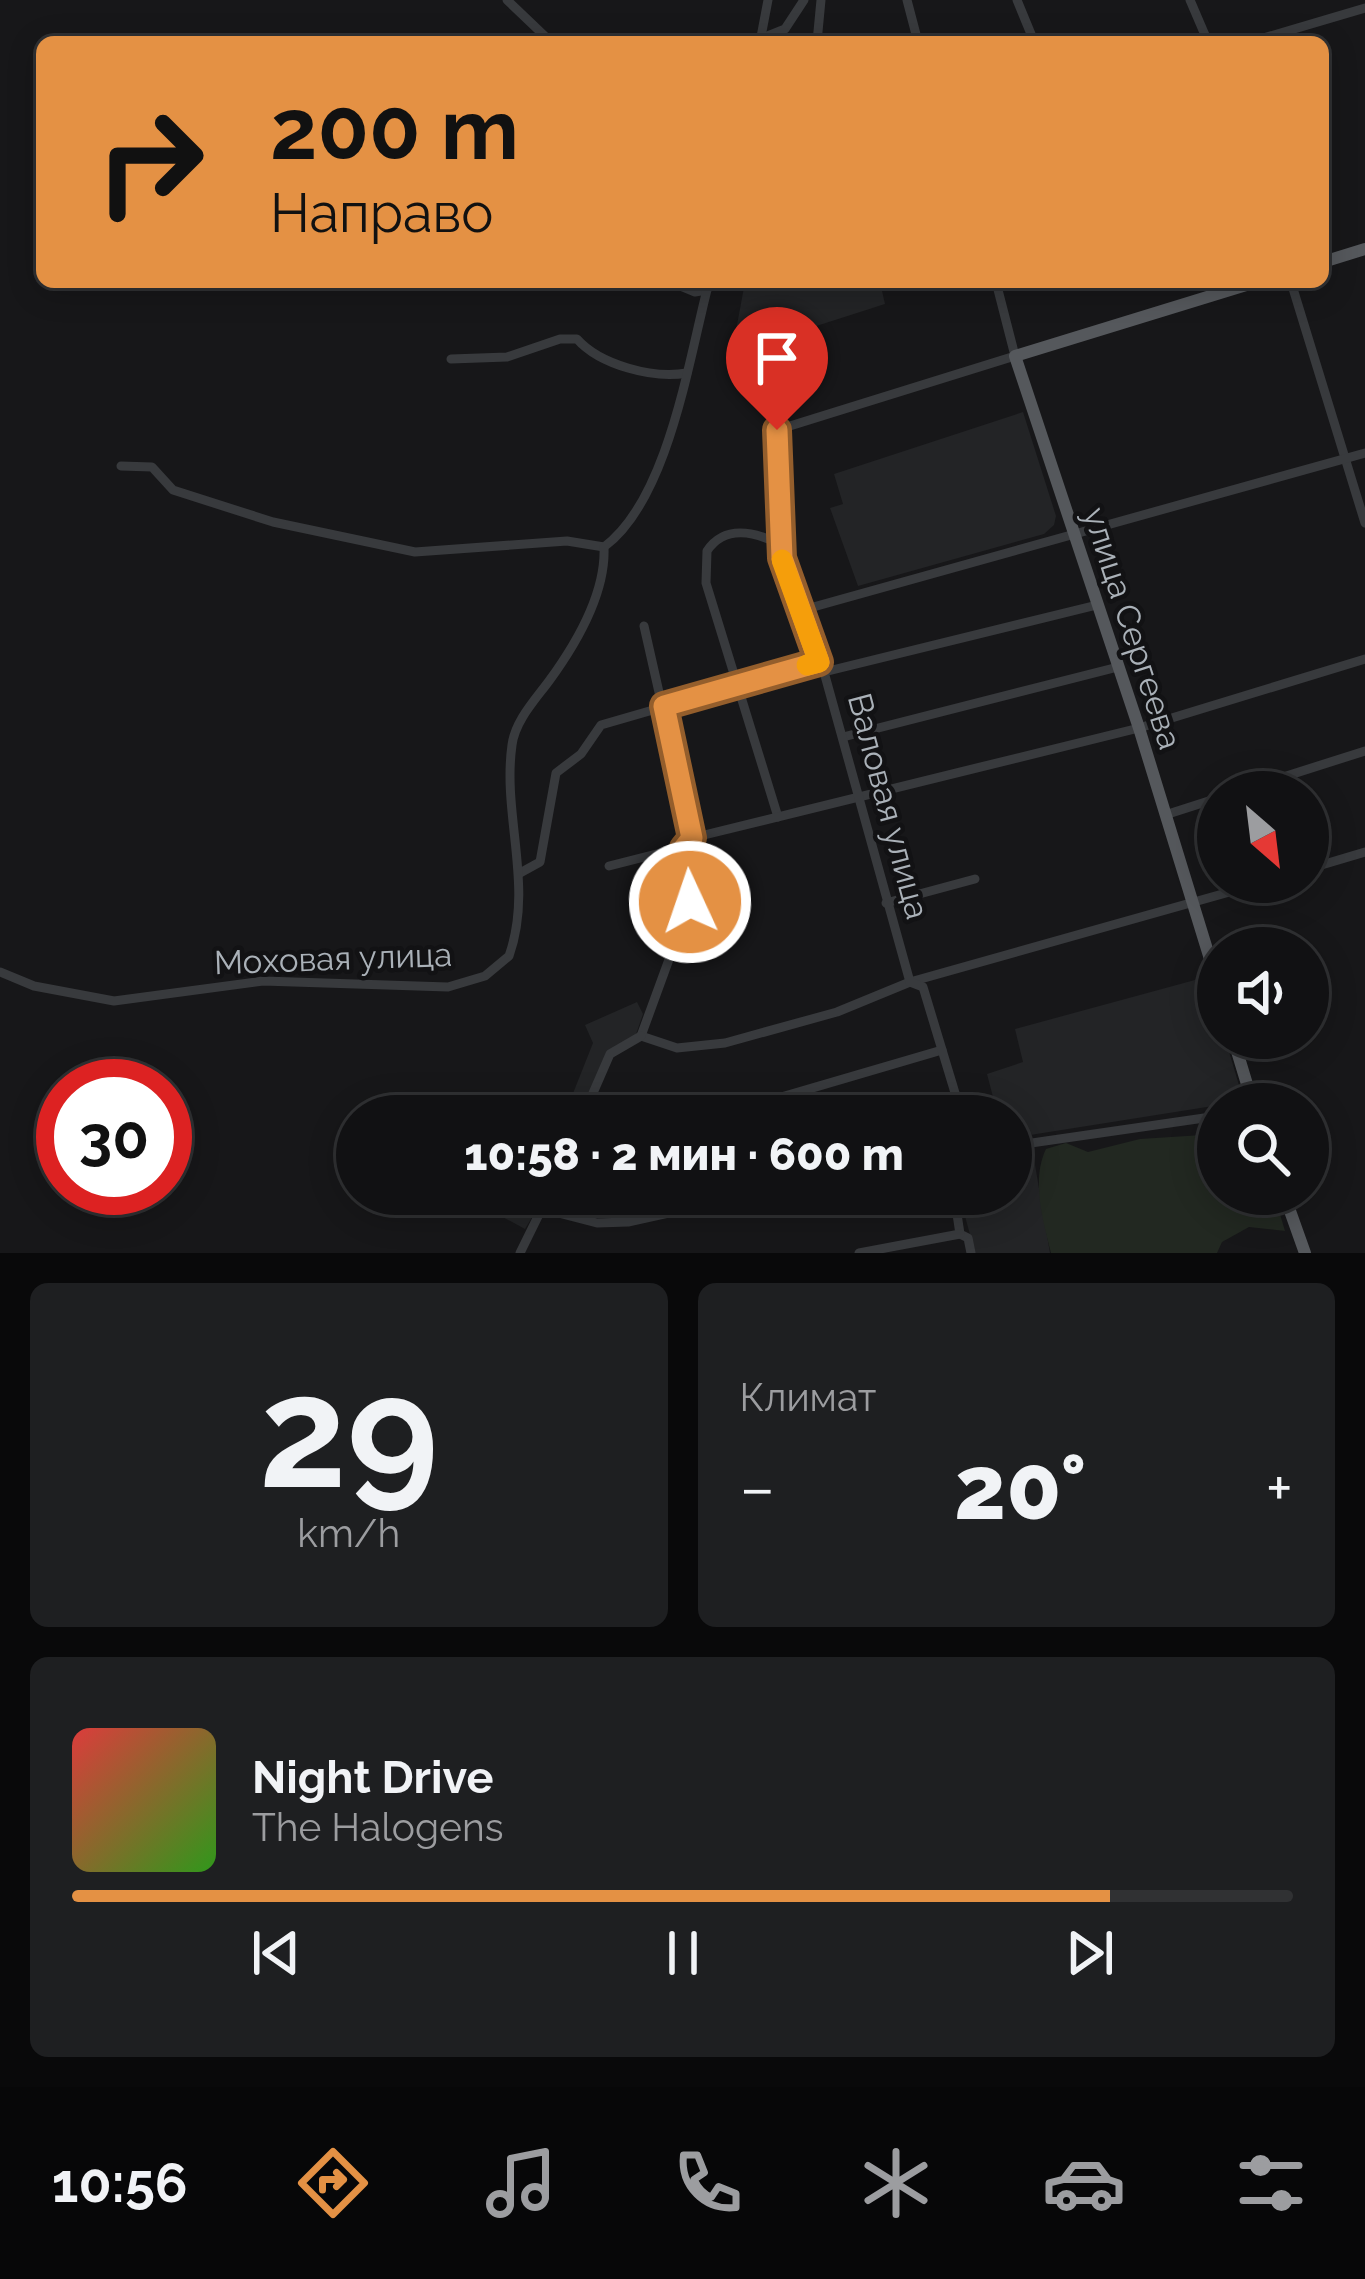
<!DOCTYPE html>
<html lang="ru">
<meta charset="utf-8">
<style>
body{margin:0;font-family:Raleway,sans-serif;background:#1e1f21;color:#f1f3f6;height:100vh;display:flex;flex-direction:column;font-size:45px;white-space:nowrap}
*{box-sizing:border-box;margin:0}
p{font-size:39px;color:#9c9da0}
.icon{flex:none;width:66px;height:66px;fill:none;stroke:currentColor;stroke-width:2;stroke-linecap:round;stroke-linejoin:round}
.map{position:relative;height:1253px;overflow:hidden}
.drawer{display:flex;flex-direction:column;gap:30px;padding:30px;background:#09090a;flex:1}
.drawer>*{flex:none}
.top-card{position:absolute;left:36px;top:36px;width:1293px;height:252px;border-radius:18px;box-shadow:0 6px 30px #0003,0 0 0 3px #303133;background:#e49144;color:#111;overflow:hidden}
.needle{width:78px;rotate:152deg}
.fabs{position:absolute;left:1197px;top:771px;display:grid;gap:24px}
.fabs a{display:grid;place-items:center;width:132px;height:132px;border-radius:50%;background:#111113;box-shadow:0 6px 30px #0003,0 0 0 3px #303133;font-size:60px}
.speed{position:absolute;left:36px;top:1059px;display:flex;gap:24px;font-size:60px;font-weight:700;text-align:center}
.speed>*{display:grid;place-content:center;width:156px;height:156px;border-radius:50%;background:#111113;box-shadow:0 6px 30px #0003,0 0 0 3px #303133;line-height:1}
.speed .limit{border:18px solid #d22;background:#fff;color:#111}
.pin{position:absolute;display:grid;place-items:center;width:102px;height:102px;color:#fff;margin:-123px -51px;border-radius:50% 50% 50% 0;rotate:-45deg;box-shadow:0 0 12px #0007}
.pin .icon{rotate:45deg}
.me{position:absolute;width:132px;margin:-66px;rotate:357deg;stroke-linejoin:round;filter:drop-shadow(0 0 9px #0008)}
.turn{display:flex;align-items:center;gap:42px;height:252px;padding:0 36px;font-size:54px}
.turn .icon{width:156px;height:156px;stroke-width:2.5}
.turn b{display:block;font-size:84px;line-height:102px}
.big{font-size:90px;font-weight:800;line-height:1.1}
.drawer .widget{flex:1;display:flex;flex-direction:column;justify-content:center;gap:18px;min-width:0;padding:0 42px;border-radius:18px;background:#1e1f21}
.drawer .dial{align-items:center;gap:0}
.dial b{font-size:156px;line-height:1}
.song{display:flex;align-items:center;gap:36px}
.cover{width:144px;height:144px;border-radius:18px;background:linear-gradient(135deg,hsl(0 70% 55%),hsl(110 70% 35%))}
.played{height:12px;border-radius:6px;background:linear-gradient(90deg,#e49144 85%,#303133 85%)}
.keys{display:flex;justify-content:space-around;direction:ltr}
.heat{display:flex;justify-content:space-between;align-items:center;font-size:66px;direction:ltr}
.drawer .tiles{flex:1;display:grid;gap:30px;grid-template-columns:1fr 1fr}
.widget:last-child{grid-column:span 2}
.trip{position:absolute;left:336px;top:1095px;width:696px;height:120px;border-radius:60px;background:#111113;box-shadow:0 6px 30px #0003,0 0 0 3px #303133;font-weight:800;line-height:120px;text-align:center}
.dock{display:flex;height:192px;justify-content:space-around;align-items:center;background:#070708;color:#9c9da0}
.dock .icon{width:84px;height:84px}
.dock .on{color:#e49144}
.dock b{font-size:54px;color:#f1f3f6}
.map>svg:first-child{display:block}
.built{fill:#232426}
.green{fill:#222821}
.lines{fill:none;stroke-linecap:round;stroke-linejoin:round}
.minor{stroke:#383a3d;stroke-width:9}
.major{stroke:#55585c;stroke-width:12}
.route-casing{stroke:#945e2c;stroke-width:30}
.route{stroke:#e49144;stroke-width:21}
.slow{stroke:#f59e0b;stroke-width:21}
.labels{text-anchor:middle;stroke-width:9;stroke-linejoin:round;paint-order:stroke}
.street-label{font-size:33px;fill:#aab1b8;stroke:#121214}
</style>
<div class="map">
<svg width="1365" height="1253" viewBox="0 0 1365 1253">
<rect width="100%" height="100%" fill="#171719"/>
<g class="built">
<path d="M745,282h135l5,22 -78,25 2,15 -81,29z"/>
<path d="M1023,412l33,104 -2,9 -10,9 -186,52 -28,-78 13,-4 -9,-30z"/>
<path d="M1206,977l12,37v24h7l16,54 -9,11 -221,35v-22h-13l-11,-42 36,-12 -8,-33z"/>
<path d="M637,1002l6,12 -8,23 -27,24 -23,55h-21l29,-73 -8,-18z"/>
<path d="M1033,1153l17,100h-75l-16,-59h52v-39z"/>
<path d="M514,1194h32l-21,35 -26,-14z"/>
</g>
<path class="green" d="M1218,1134v60h56l11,37 -36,-4 -27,15 -5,11h-166c-8,-32 -20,-73 -5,-104l20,-6 22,9 52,-13z"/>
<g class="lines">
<g class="minor">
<path d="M507,0l44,42"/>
<path d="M907,0l11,42"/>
<path d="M1017,0l14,34"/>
<path d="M1190,0l18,42"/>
<path d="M762,38l23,-9 19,-29"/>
<path d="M760,42l8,-42"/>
<path d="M817,42l4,-42"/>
<path d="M1250,42l115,-34"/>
<path d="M671,282l24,10 12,-2"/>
<path d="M1291,282l74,241"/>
<path d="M451,359l56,-2 53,-18h17c23,26 76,40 110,34"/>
<path d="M121,466l31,1 21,23 100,32 142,30 152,-11 37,6"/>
<path d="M799,611l566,-158"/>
<path d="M824,672l273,-67"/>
<path d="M843,737l275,-70"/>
<path d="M1236,792l129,-41"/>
<path d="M1165,815l53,-17"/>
<path d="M778,817l-72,-234 1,-32c18,-27 48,-19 73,-7"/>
<path d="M692,838l447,-110 226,-69"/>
<path d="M609,866l75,-19"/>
<path d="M1308,869l57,-17"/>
<path d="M520,873l20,-11 16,-89 25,-19 20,-29 218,-63"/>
<path d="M886,903l89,-24"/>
<path d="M0,972l34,14 80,15 149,-20 185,6 37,-11 24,-20c25,-70 -7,-141 3,-211 3,-24 23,-45 37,-64 27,-37 57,-87 55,-134 65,-48 85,-190 105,-265"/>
<path d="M641,1036l36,12 48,-5 112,-31 73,-30 355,-100"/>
<path d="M641,1036l49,-134 -6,-55 8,-9 -48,-212"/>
<path d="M583,1116l27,-62 31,-18"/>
<path d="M717,1116l225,-66"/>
<path d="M962,1116l-39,-129 -13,-5 -86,-310 -42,-114 -5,-128 238,-74 -19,-74"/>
<path d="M1011,1146l207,-30"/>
<path d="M954,1194l6,40 8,4 3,15"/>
<path d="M543,1209l54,14 31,-1 126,-28"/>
<path d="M520,1253l29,-59"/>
<path d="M859,1253l101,-19"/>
</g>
<g class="major">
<path d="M1323,262l42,-13"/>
<path d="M1218,985l-79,-257 -124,-372 241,-74"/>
<path d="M1233,1038l20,66"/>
<path d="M1284,1194l21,59"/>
</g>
</g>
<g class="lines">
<defs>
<path id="route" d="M690,902l-6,-54 8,-10 -28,-132 155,-44 -37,-104 -5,-128"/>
</defs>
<use href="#route" class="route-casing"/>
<use href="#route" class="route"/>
<path class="slow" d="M782,560l37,102 -12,3"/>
</g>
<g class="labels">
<g class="street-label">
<text transform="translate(1133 628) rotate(72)" y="12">улица Сергеева</text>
<text transform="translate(889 806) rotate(75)" y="12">Валовая улица</text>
<text transform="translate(333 958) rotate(-2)" y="12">Моховая улица</text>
</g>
</g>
</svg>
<div class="fabs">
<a><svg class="needle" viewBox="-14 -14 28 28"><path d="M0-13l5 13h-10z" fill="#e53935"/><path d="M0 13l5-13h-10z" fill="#9c9da0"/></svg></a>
<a><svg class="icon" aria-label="sound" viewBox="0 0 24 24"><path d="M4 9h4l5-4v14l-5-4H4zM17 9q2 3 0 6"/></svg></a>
<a><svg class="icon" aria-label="search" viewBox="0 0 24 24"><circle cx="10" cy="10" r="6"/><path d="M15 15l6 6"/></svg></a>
</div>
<div class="speed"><div class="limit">30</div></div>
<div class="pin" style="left:777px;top:430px;background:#d93025"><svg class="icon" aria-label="arrive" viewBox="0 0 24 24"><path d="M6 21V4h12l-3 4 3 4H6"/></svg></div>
<svg class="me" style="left:690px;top:902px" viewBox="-20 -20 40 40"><circle r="17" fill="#e49144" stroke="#fff" stroke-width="3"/><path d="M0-11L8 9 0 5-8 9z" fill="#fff"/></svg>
<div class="trip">10:58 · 2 мин · 600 m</div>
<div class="top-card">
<div class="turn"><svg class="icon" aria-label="right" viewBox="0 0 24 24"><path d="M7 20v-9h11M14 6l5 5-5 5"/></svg><div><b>200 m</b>Направо</div></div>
</div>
</div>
<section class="drawer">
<div class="tiles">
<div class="widget dial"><b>29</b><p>km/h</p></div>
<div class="widget"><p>Климат</p>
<div class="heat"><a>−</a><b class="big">20°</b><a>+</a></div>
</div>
<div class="widget">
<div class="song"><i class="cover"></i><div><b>Night Drive</b><p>The Halogens</p></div></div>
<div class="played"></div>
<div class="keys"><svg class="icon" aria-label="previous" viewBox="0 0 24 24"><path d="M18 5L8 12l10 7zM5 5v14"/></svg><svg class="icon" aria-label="pause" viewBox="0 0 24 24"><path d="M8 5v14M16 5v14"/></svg><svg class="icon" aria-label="next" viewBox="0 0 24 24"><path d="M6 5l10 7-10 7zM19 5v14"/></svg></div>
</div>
</div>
</section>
<nav class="dock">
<b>10:56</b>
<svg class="icon on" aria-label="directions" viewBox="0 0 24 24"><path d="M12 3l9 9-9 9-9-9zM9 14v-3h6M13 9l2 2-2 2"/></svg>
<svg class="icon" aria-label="music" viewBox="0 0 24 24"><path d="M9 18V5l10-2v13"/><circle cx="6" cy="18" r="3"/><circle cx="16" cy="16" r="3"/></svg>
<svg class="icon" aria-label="phone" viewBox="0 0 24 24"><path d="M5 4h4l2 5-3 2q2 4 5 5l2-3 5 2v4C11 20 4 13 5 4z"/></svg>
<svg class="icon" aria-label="climate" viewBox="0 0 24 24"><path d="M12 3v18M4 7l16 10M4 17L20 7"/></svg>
<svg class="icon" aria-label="car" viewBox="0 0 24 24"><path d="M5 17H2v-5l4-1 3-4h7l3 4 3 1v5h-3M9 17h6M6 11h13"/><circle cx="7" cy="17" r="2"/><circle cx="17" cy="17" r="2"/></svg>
<svg class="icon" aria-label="filters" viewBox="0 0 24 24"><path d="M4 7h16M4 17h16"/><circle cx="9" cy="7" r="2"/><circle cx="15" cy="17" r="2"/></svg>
</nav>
